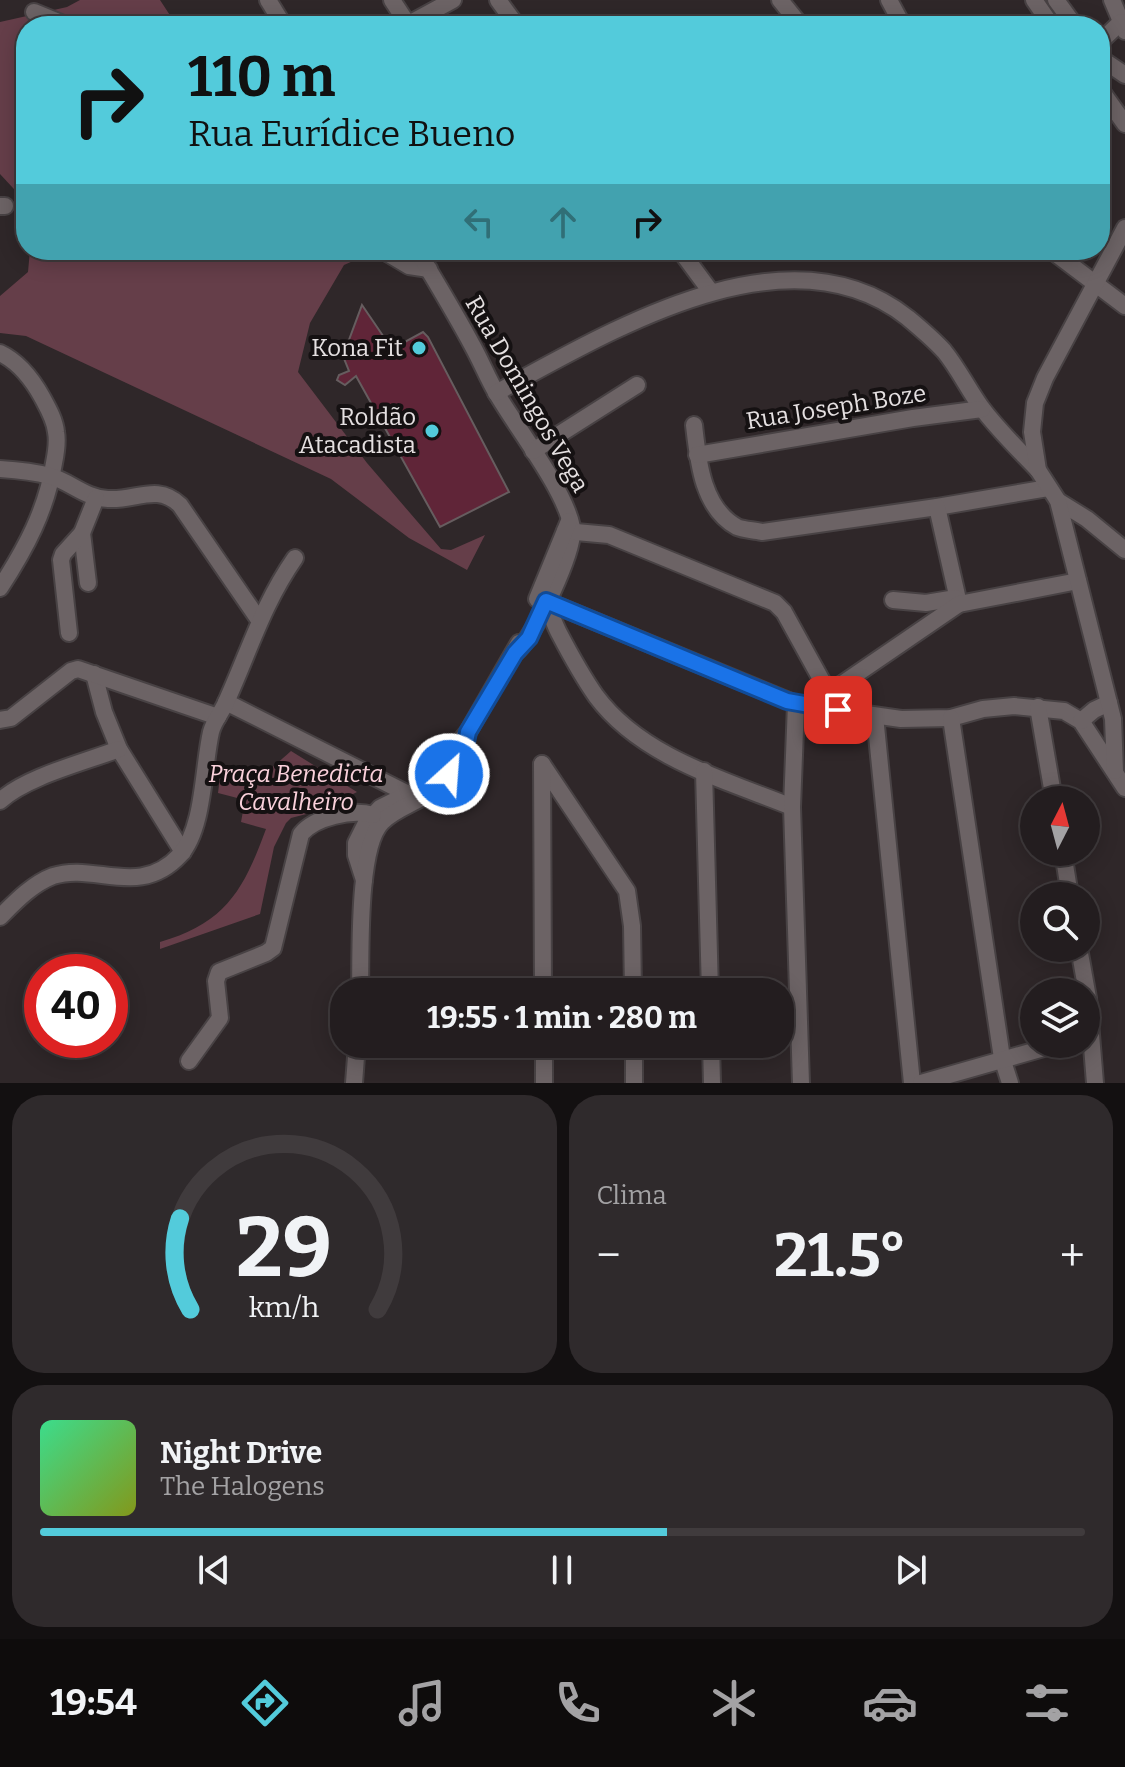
<!DOCTYPE html>
<html lang="pt">
<meta charset="utf-8">
<style>
body{margin:0;font-family:Bitter,serif;background:#2f2a2c;color:#f1f3f6;height:100vh;display:flex;flex-direction:column;font-size:30px;white-space:nowrap}
*{box-sizing:border-box;margin:0}
p{font-size:26px;color:#a3a2a4}
.icon{flex:none;width:44px;height:44px;fill:none;stroke:currentColor;stroke-width:2;stroke-linecap:round;stroke-linejoin:round}
.map{position:relative;height:1083px;overflow:hidden}
.drawer{display:flex;flex-direction:column;gap:12px;padding:12px;background:#131011;flex:1}
.drawer>*{flex:none}
.banner{position:absolute;left:16px;top:16px;width:1094px;height:244px;border-radius:32px;box-shadow:0 4px 20px #0003,0 0 0 2px #403b3d;background:#53cbdb;color:#111;overflow:hidden}
.needle{width:52px;rotate:6deg}
.controls{position:absolute;left:1020px;top:786px;display:grid;gap:16px}
.controls a{display:grid;place-items:center;width:80px;height:80px;border-radius:50%;background:#231d1f;box-shadow:0 4px 20px #0003,0 0 0 2px #403b3d;font-size:40px}
.speed{position:absolute;left:24px;top:954px;display:flex;gap:16px;font-size:40px;font-weight:700;text-align:center}
.speed>*{display:grid;place-content:center;width:104px;height:104px;border-radius:50%;background:#231d1f;box-shadow:0 4px 20px #0003,0 0 0 2px #403b3d;line-height:1}
.speed .limit{border:12px solid #d22;background:#fff;color:#111}
.pin{position:absolute;display:grid;place-items:center;width:68px;height:68px;color:#fff;margin:-34px;border-radius:16px;box-shadow:0 4px 12px #0006}
.me{position:absolute;width:88px;margin:-44px;rotate:26deg;stroke-linejoin:round;filter:drop-shadow(0 0 6px #0008)}
.turn{display:flex;align-items:center;gap:28px;height:168px;padding:0 40px;font-size:36px}
.turn .icon{width:104px;height:104px;stroke-width:2.5}
.turn b{display:block;font-size:56px;line-height:68px}
.lanes{display:flex;align-items:center;height:76px;padding:0 40px;background:#0003;justify-content:center;gap:40px;direction:ltr}
.lanes .off{opacity:.35}
.big{font-size:60px;font-weight:700;line-height:1.1}
.drawer .widget{flex:1;display:flex;flex-direction:column;justify-content:center;gap:12px;min-width:0;padding:0 28px;border-radius:32px;background:#2f2a2c}
.drawer .dial{align-items:center;gap:0}
.dial svg{height:208px;overflow:visible;fill:none;stroke:#403b3d;stroke-width:7;stroke-linecap:round;text-anchor:middle}
.dial text{fill:#f1f3f6;stroke:none}
.song{display:flex;align-items:center;gap:24px}
.cover{width:96px;height:96px;border-radius:12px;background:linear-gradient(135deg,hsl(150 70% 55%),hsl(70 70% 35%))}
.played{height:8px;border-radius:4px;background:linear-gradient(90deg,#53cbdb 60%,#403b3d 60%)}
.keys{display:flex;justify-content:space-around;direction:ltr}
.heat{display:flex;justify-content:space-between;align-items:center;font-size:44px;direction:ltr}
.drawer .tiles{flex:1;display:grid;gap:12px;grid-template-columns:1fr 1fr}
.widget:last-child{grid-column:span 2}
.trip{position:absolute;left:330px;top:978px;width:464px;height:80px;border-radius:32px;background:#231d1f;box-shadow:0 4px 20px #0003,0 0 0 2px #403b3d;font-weight:700;line-height:80px;text-align:center}
.menu{display:flex;height:128px;justify-content:space-around;align-items:center;background:#0e0c0c;color:#a3a2a4}
.menu .icon{width:56px;height:56px}
.menu .selected{color:#53cbdb}
.menu b{font-size:36px;color:#f1f3f6}
.map>svg:first-child{display:block}
.green{fill:#653e49}
.building{fill:#602538;stroke:#665d5f;stroke-width:2}
.lines{fill:none;stroke-linecap:round;stroke-linejoin:round}
.minor-casing{stroke:#484244;stroke-width:20}
.minor{stroke:#6c6365;stroke-width:16}
.route-casing{stroke:#114b97;stroke-width:20}
.route{stroke:#1a73e8;stroke-width:14}
.poi-dot{fill:#53cbdb;stroke:#151112;stroke-width:3}
.labels{text-anchor:middle;stroke-width:8;stroke-linejoin:round;paint-order:stroke}
.poi-label{font-size:24px;fill:#e5e0e1;stroke:#151112;text-anchor:end}
.street-label{font-size:24px;fill:#e5e0e1;stroke:#151112}
.park-label{font-size:24px;font-style:italic;fill:#fad1db;stroke:#151112}
</style>
<div class="map">
<svg width="1125" height="1083" viewBox="0 0 1125 1083">
<rect width="100%" height="100%" fill="#2f2729"/>
<g class="green">
<path d="M80,0h80l17,26h-151v176l-26,-28v-152l67,-15z"/>
<path d="M30,250h348l-34,15 -34,58 -12,49 69,91 74,86 10,1 34,-15 -18,35 -58,-32 -78,-59 -305,-143 -26,-3v-37l28,-24z"/>
<path d="M291,751l66,41 -35,18 -31,8 -5,5 -12,24 -14,67 -100,35v-7c66,-19 84,-53 106,-113l-25,-7 4,-22 -27,-7 2,-16c40,7 42,-1 71,-26z"/>
</g>
<path class="building" d="M362,305l30,44 31,-17 5,5 81,155 -69,35 -84,-151 -11,9 -8,-5 2,-5 10,-4 -6,-15z"/>
<g class="lines">
<defs>
<g id="minor">
<path d="M268,0l16,26"/>
<path d="M392,0l17,26"/>
<path d="M498,0l19,26"/>
<path d="M780,0l21,26"/>
<path d="M889,0l14,26"/>
<path d="M1034,0l18,26"/>
<path d="M1056,0l19,26"/>
<path d="M1112,0l13,31"/>
<path d="M34,12l34,14"/>
<path d="M405,26l48,-26"/>
<path d="M1100,42l21,-20"/>
<path d="M1100,58l25,17"/>
<path d="M1100,89l25,35"/>
<path d="M0,206h5"/>
<path d="M382,250l27,16 20,3"/>
<path d="M417,250c19,32 38,63 55,95 9,16 16,34 25,49 21,36 67,94 75,133 4,22 -39,113 -57,126"/>
<path d="M680,250l31,42"/>
<path d="M1051,250l74,56"/>
<path d="M0,353c19,9 32,26 42,44 6,11 13,23 14,35 2,10 0,21 -2,31 -8,48 -28,85 -54,125"/>
<path d="M496,393c113,-61 291,-171 412,-75 12,10 26,22 36,33 14,17 24,38 37,56 17,23 38,43 57,63"/>
<path d="M694,425c4,35 8,83 43,102 7,3 17,3 25,5l175,-25 111,-19"/>
<path d="M533,451l104,-66"/>
<path d="M697,455l216,-37 69,-9"/>
<path d="M0,469c16,1 35,3 50,7 21,6 35,22 58,23 28,2 49,-16 72,6l79,115"/>
<path d="M1058,501l29,18 38,31"/>
<path d="M937,507l22,97"/>
<path d="M565,531l44,4 166,68 9,9 54,98"/>
<path d="M82,533l6,50"/>
<path d="M537,599l32,-78"/>
<path d="M544,599c6,10 9,23 15,34 11,21 23,43 37,63 45,61 129,84 196,111"/>
<path d="M893,600l33,3 30,-5"/>
<path d="M546,601l250,103 105,15 50,-1 32,-9 31,-3 50,5 17,10 44,67"/>
<path d="M69,633l-8,-73 2,-6 19,-21 14,-35"/>
<path d="M94,674l10,38 15,37 64,103"/>
<path d="M820,699l139,-95 119,-23"/>
<path d="M226,702l186,94"/>
<path d="M796,704l-4,103 9,276"/>
<path d="M1038,707l16,93"/>
<path d="M875,716l37,367"/>
<path d="M951,718l51,340 8,25"/>
<path d="M0,720l11,-2 60,-47 7,-2 140,48"/>
<path d="M1081,721l13,-11 15,-7"/>
<path d="M542,764l85,127 5,35 1,66"/>
<path d="M542,764l1,228"/>
<path d="M704,771l6,221"/>
<path d="M1115,771l-2,-52 -4,-16 -51,-202 -20,-31 -6,-38 3,-29 10,-25 80,-150"/>
<path d="M0,801c25,-24 85,-39 119,-52"/>
<path d="M1063,852l7,44"/>
<path d="M364,880l-8,-25v-12l10,-20 14,-15 42,-21 46,-55 51,-89"/>
<path d="M0,917c15,-15 32,-33 53,-41 42,-14 86,23 127,-21 24,-26 23,-88 31,-123 3,-12 12,-21 16,-32 23,-51 36,-96 68,-142"/>
<path d="M1079,948l9,50 7,85"/>
<path d="M360,992c1,-37 -3,-145 22,-170 12,-12 28,-17 43,-26 17,-10 29,-29 38,-47"/>
<path d="M544,1044v39"/>
<path d="M634,1044v39"/>
<path d="M711,1044l1,39"/>
<path d="M189,1061l31,-43 -4,-37 3,-9 47,-19 7,-5 28,-114c14,-17 51,-25 72,-19"/>
<path d="M354,1083l3,-39"/>
<path d="M921,1083l137,-39"/>
</g>
</defs>
<use href="#minor" class="minor-casing"/>
<use href="#minor" class="minor"/>
</g>
<g class="lines">
<defs>
<path id="route" d="M449,774l16,-27 3,-15 47,-79 14,-15 17,-37 241,100 51,9"/>
</defs>
<use href="#route" class="route-casing"/>
<use href="#route" class="route"/>
</g>
<g class="poi-dot">
<circle cx="419" cy="348" r="8"/>
<circle cx="432" cy="431" r="8"/>
</g>
<g class="labels">
<g class="poi-label">
<text x="403" y="356">Kona Fit</text>
<text x="416" y="425">Roldão<tspan x="416" dy="28">Atacadista</tspan></text>
</g>
<g class="street-label">
<text transform="translate(527 394) rotate(60)" y="8">Rua Domingos Vega</text>
<text transform="translate(836 407) rotate(-9)" y="8">Rua Joseph Boze</text>
</g>
<g class="park-label">
<text x="296" y="782">Praça Benedicta<tspan x="296" dy="28">Cavalheiro</tspan></text>
</g>
</g>
</svg>
<div class="controls">
<a><svg class="needle" viewBox="-14 -14 28 28"><path d="M0-13l5 13h-10z" fill="#e53935"/><path d="M0 13l5-13h-10z" fill="#a3a2a4"/></svg></a>
<a><svg class="icon" aria-label="search" viewBox="0 0 24 24"><circle cx="10" cy="10" r="6"/><path d="M15 15l6 6"/></svg></a>
<a><svg class="icon" aria-label="layers" viewBox="0 0 24 24"><path d="M12 4l9 5-9 5-9-5zM3 14l9 5 9-5"/></svg></a>
</div>
<div class="speed"><div class="limit">40</div></div>
<div class="pin" style="left:838px;top:710px;background:#d93025"><svg class="icon" aria-label="arrive" viewBox="0 0 24 24"><path d="M6 21V4h12l-3 4 3 4H6"/></svg></div>
<svg class="me" style="left:449px;top:774px" viewBox="-20 -20 40 40"><circle r="17" fill="#1a73e8" stroke="#fff" stroke-width="3"/><path d="M0-11L8 9 0 5-8 9z" fill="#fff"/></svg>
<div class="trip">19:55 · 1 min · 280 m</div>
<div class="banner">
<div class="turn"><svg class="icon" aria-label="right" viewBox="0 0 24 24"><path d="M7 20v-9h11M14 6l5 5-5 5"/></svg><div><b>110 m</b>Rua Eurídice Bueno</div></div>
<div class="lanes"><svg class="icon off" aria-label="left" viewBox="0 0 24 24"><path d="M17 20v-9H6M10 6l-5 5 5 5"/></svg><svg class="icon off" aria-label="ahead" viewBox="0 0 24 24"><path d="M12 20V5M6 11l6-6 6 6"/></svg><svg class="icon" aria-label="right" viewBox="0 0 24 24"><path d="M7 20v-9h11M14 6l5 5-5 5"/></svg></div>
</div>
</div>
<section class="drawer">
<div class="tiles">
<div class="widget dial"><svg viewBox="0 0 100 80">
<path d="M14 69A42 42 0 1 1 86 69"/>
<path d="M14 69A42 42 0 0 1 10 34" stroke="#53cbdb"/>
<text x="50" y="56" font-size="32" font-weight="700">29</text>
<text x="50" y="72" font-size="11">km/h</text>
</svg></div>
<div class="widget"><p>Clima</p>
<div class="heat"><a>−</a><b class="big">21.5°</b><a>+</a></div>
</div>
<div class="widget">
<div class="song"><i class="cover"></i><div><b>Night Drive</b><p>The Halogens</p></div></div>
<div class="played"></div>
<div class="keys"><svg class="icon" aria-label="previous" viewBox="0 0 24 24"><path d="M18 5L8 12l10 7zM5 5v14"/></svg><svg class="icon" aria-label="pause" viewBox="0 0 24 24"><path d="M8 5v14M16 5v14"/></svg><svg class="icon" aria-label="next" viewBox="0 0 24 24"><path d="M6 5l10 7-10 7zM19 5v14"/></svg></div>
</div>
</div>
</section>
<nav class="menu">
<b>19:54</b>
<svg class="icon selected" aria-label="directions" viewBox="0 0 24 24"><path d="M12 3l9 9-9 9-9-9zM9 14v-3h6M13 9l2 2-2 2"/></svg>
<svg class="icon" aria-label="music" viewBox="0 0 24 24"><path d="M9 18V5l10-2v13"/><circle cx="6" cy="18" r="3"/><circle cx="16" cy="16" r="3"/></svg>
<svg class="icon" aria-label="phone" viewBox="0 0 24 24"><path d="M5 4h4l2 5-3 2q2 4 5 5l2-3 5 2v4C11 20 4 13 5 4z"/></svg>
<svg class="icon" aria-label="climate" viewBox="0 0 24 24"><path d="M12 3v18M4 7l16 10M4 17L20 7"/></svg>
<svg class="icon" aria-label="car" viewBox="0 0 24 24"><path d="M5 17H2v-5l4-1 3-4h7l3 4 3 1v5h-3M9 17h6M6 11h13"/><circle cx="7" cy="17" r="2"/><circle cx="17" cy="17" r="2"/></svg>
<svg class="icon" aria-label="filters" viewBox="0 0 24 24"><path d="M4 7h16M4 17h16"/><circle cx="9" cy="7" r="2"/><circle cx="15" cy="17" r="2"/></svg>
</nav>
